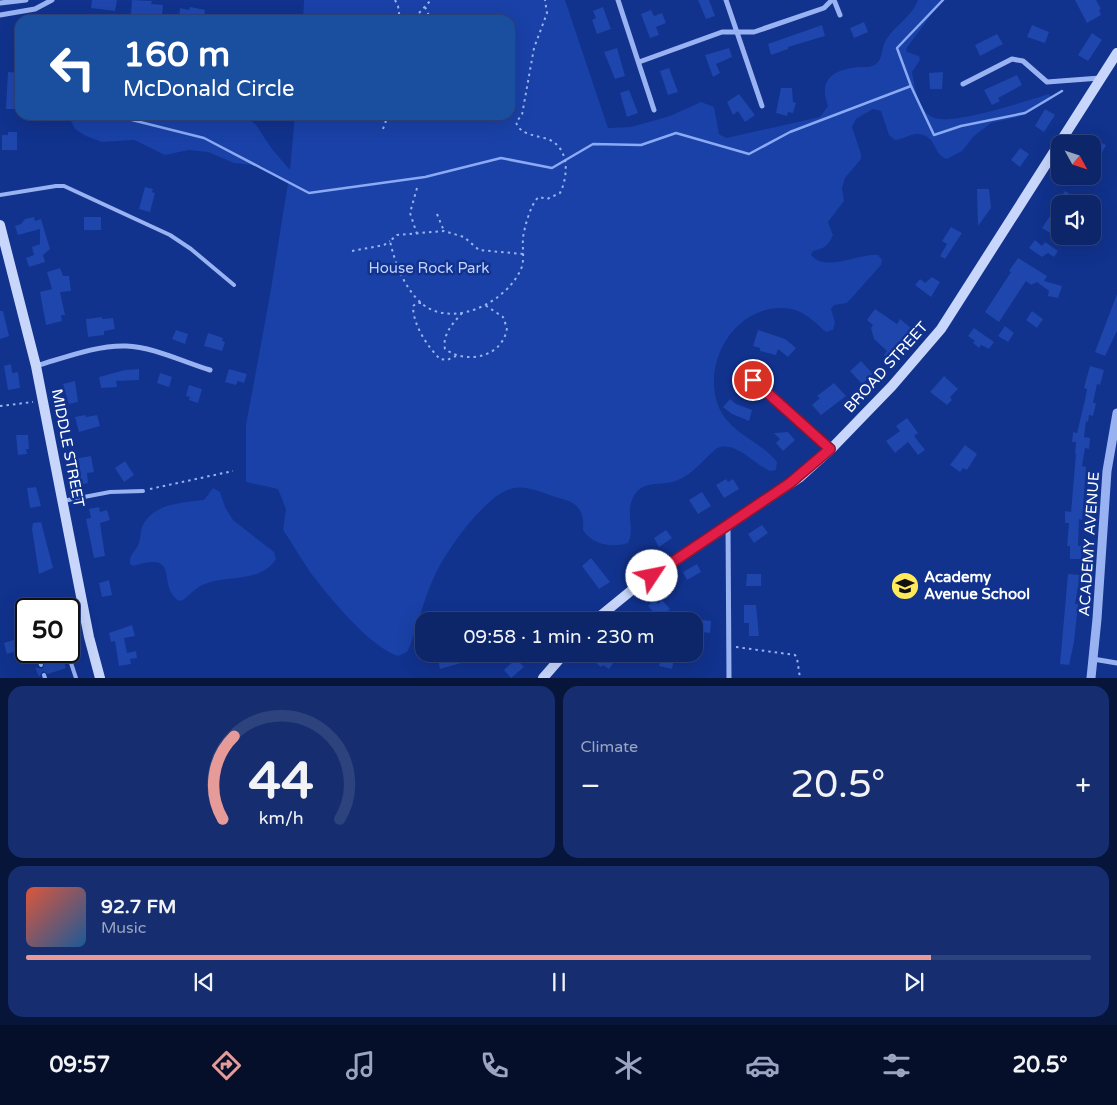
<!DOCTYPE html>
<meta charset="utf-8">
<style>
body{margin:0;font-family:"Varela Round",sans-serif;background:#162e70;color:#f1f3f6;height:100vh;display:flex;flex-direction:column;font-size:19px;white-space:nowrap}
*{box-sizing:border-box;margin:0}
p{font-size:16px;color:#9aa5c1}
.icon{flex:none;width:28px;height:28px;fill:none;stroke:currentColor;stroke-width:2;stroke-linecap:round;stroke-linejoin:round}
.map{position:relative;height:678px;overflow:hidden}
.details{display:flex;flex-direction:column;gap:8px;padding:8px;background:#07153a;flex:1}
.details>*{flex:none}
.banner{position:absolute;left:15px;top:15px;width:500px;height:105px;border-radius:15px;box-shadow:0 5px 20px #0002,0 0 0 1px #2d437e;background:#1a4fa0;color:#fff;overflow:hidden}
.needle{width:32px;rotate:130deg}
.tools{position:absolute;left:1051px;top:135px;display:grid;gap:10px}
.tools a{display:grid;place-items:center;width:50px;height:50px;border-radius:10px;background:#0d266a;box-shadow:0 5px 20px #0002,0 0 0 1px #2d437e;font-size:25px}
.speed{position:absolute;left:15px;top:598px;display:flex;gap:10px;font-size:25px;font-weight:700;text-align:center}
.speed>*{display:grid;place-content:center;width:65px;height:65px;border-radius:50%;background:#0d266a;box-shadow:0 5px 20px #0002,0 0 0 1px #2d437e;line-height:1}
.speed .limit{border:2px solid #111;border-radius:8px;background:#fff;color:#111}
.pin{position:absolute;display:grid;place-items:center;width:42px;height:42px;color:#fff;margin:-21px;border:2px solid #fff;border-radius:50%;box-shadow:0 1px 5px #0007}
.me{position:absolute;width:55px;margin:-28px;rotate:56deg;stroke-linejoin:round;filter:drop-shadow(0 0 4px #0008)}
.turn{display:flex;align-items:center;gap:18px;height:105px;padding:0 25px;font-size:22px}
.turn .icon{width:65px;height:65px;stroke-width:2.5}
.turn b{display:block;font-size:35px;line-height:42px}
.big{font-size:38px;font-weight:600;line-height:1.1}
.details .card{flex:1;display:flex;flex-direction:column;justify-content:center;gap:8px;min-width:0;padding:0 18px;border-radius:15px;background:#162e70}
.details .dial{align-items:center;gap:0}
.dial svg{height:130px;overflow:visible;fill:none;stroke:#2d437e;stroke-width:7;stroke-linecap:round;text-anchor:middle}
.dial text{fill:#f1f3f6;stroke:none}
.song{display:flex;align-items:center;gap:15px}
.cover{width:60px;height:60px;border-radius:8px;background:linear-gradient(135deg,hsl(10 70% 55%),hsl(210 70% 35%))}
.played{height:5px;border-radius:2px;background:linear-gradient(90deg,#e69b98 85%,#2d437e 85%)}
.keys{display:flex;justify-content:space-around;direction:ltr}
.heat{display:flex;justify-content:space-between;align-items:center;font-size:28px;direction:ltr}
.details .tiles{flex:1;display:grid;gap:8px;grid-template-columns:1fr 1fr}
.card:last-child{grid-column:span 2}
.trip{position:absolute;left:415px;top:612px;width:288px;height:50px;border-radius:15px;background:#0d266a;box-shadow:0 5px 20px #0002,0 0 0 1px #2d437e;font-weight:600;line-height:50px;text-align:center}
.menu{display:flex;height:80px;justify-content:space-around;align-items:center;background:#050f2a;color:#9aa5c1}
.menu .icon{width:35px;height:35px}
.menu .selected{color:#e69b98}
.menu b{font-size:22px;color:#f1f3f6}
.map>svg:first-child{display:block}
.green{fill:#1941a7}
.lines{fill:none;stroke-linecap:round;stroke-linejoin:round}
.stream{stroke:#8aaaf5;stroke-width:2.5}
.building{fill:#1e46ac}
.path{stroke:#99b2f2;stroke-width:2;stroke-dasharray:2.5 4;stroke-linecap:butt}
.service{stroke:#99b2f2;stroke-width:4}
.minor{stroke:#99b2f2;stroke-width:5}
.tertiary{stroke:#99b2f2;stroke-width:9}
.secondary{stroke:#c8d6fc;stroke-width:10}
.route-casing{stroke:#92132f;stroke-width:12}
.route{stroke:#e11d48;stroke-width:9}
.labels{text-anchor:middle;stroke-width:5;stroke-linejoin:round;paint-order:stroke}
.park-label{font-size:15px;fill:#c0d1fd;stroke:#11328d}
.street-label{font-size:15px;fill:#fff;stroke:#11328d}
.poi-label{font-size:15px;font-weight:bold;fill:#fff;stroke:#11328d;text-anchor:start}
</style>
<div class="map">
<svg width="1117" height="678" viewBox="0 0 1117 678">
<rect width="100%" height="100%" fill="#11328d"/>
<g class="green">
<path d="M304,0h261l43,128 23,-1 39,-11 31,-14 13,5 5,27 7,4 94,-21 8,-11c-10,-27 5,-36 30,-39 7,0 14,1 19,-4 6,-5 4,-14 8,-21 8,-16 27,-25 33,-42h24l-36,49 1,3 12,4 1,4 -8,12c3,16 5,36 20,45 18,10 96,-17 117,-23l3,5 -30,17 -31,7 -17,13 -12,15 -15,8c-15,-5 -10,-24 -29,-25 -8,0 -15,5 -23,6l-6,-5 -8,-24 -8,-2 -17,10 -4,8 9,27v5l-16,19 -3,10 2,13 -16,21 5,13c-4,10 -9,14 -20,16l-2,4c16,18 48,-2 67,0l4,5 -1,5 -34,38 -13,2 -3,4 4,13 -2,8 -7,2c-11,-9 -20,-20 -35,-23 -51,-9 -90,49 -73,96 10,28 43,36 59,57l-1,8 -6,1c-16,-7 -35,-31 -53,-23 -12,10 -24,26 -39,32 -17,8 -36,-3 -46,20 -5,12 1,26 -2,38l-2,5c-16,5 -36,2 -45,-13 2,-19 -6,-28 -24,-32 -14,-4 -31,-13 -45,-10 -28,5 -68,63 -80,89 -10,22 -16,46 -24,69l-3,6 -9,4c-27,-9 -63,-52 -81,-75 -13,-16 -22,-34 -34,-51l3,-21 -8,-20 -32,-7v-57l24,-130 18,-112 -26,-17 -28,-3 -26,-11 -19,-2 -24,5 -31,-15 -32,2 -16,-6 -11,-7 -7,-14h176l12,10 16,24 18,21 5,-55h215v-95h-207z"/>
<path d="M213,488l7,4 5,15 8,13 41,32 2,7c-15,24 -49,16 -71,25 -9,3 -15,11 -22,16l-4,1c-24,-16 4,-51 -46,-35l-3,-2c-1,-10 6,-13 9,-21 2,-6 1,-10 3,-16 11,-24 39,-24 62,-27z"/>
</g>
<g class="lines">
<g class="stream">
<path d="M943,0l-46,48 14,38 23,49 27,-9 64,-13 37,-22"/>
<path d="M112,115l92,23 105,55 116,-16 76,-19 51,10 41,-24 48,1 35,-12 73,21 41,-22 121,-46"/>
</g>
</g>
<g class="building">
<path d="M92,0h25l-2,11 -24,-3z"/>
<path d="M132,0l20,1 -1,3 12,1 -1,11 -31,-2z"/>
<path d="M698,0h11l6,16 -9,3z"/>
<path d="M1075,0h21l5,9 -2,1 2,5 -14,8z"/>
<path d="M190,7l15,3 -2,10h-29l5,-2 1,-10 9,2z"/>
<path d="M603,7l8,22 -14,5 -5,-14 4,-2 -3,-7z"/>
<path d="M651,10l3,6 8,-3 4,10 -10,4 3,8 -9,3 -9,-24z"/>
<path d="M864,22l4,10 -14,6 -4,-10z"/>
<path d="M822,25l3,11 -37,11v2l-17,6 -3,-11z"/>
<path d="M1032,25l17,7 -4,11 -18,-6z"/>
<path d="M1092,33l10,7 -14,21 -10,-6z"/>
<path d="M997,34l6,10 -23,12 -5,-11z"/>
<path d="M617,48l8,28 -10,3 -11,-27z"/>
<path d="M729,48l3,9 -16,7 4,9 -7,4 -8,-22z"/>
<path d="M669,68l9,24 -10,3 -8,-24z"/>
<path d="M8,72l12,1v36h-14z"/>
<path d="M943,72l-1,17h-12l-1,-16z"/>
<path d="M1017,75l5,10 -24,13 2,3 -8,4 -8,-15z"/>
<path d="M781,88h11l1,14 3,1 -3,10 -5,-1 -1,4 -11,-3z"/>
<path d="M629,90l9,23 -11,4 -7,-24z"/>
<path d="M739,94l16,21 -10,7 -7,-11 -5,4 -6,-13z"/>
<path d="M1045,109l10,6 -11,17 -9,-6z"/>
<path d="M8,132h9v18h-15v-15h6z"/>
<path d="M1096,140l10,5 -8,15 -6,-3v-11z"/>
<path d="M1020,148l9,6 -9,13 -9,-7z"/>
<path d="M145,187l8,2 -1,3 3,1 -5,19 -11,-3z"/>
<path d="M977,189h12l2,19 -13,18z"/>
<path d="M1065,191l9,6 -5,7h-13z"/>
<path d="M1060,207v14l-8,13 -10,-6 8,-12 3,2z"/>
<path d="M34,217l1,4 6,-2 9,30 -7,6 2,7 -16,5 -3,-9 8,-3 -2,-8 8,-3v-15l-22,6 -3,-9 6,-2 4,-5z"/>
<rect x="84" y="217" width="17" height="13"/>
<path d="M951,227l11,6 -17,26 -5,-3 7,-12 -5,-3z"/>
<path d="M1035,240l7,6 3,-4 13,9 -4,6 -6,-4 -6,4 -13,-9z"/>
<path d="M1018,258l29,18 -3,5 18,5 -4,12 -10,-2 1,-5 -12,-9 -6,3 -5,-4 -27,41 -14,-10 26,-40 -2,-1z"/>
<path d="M60,268l3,8h6l2,15 -11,1 5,23h-4l1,6 -16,4 -6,-33 12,-3 -5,-17z"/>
<path d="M932,277l8,5 -9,15 -16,-12 5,-6 5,4z"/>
<path d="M1117,294v37l-12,25 -10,-4z"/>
<path d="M875,309l22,15 3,-5 17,14 -21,28 -3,-2 -2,3 -7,-7 3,-4 -13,-12 -3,-11 2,-3 -6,-5z"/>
<path d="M0,311h3l6,25 -9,3z"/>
<path d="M1032,311l11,8 -6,9 -11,-8z"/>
<path d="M102,317v2l11,-1 2,11 -11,2v4l-16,2 -2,-18z"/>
<path d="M1005,326l9,7 -6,9 -10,-6z"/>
<path d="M974,328l20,14 -5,7 -8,-4 -2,3 -6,-5 2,-2 -7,-5z"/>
<path d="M176,330l12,4 -3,10 -13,-5z"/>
<path d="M758,330l27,9 11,9 -8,9 -10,-8 -2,6 -16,-4v-3l-7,-2z"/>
<path d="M208,333l15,5 -1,3 3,1 -3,9 -18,-5z"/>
<path d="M861,361l12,13 -11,10 -12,-13z"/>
<path d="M11,364l1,9 6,-1 2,16 -12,2 -4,-24z"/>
<path d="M1090,366l14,4 -4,15 -3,-1 -4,19h3l-3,13 -4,-1 -1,7 -2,-1 -2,16 6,1 -1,11 -4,-1 -3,18 4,1 -4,53 -3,-1 -1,27h3v13h-11v-13h-3l2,-23h-4v-12l6,1 5,-58h-1l1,-12h-4l1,-10 4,1 8,-33 2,-11 -3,-1z"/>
<path d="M139,369v11l-23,1 1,6 -16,1 -2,-11 26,-7z"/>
<path d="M229,369l18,5 -3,9 -6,-2 -2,4 -11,-3z"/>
<path d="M160,373l12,4 -3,10 -12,-4z"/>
<path d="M944,376l14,13 -8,8 2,3 -5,5 -17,-13z"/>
<path d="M75,381l3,21 -9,2 -6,-20z"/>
<path d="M834,383l12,13 -25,19 -9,-10 8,-7 -3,-2z"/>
<path d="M189,385l13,4 -4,14 -9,-3 1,-3 -4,-1z"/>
<path d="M730,399l6,5 16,6 -3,11 -17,-7 -9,-7z"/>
<path d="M85,415l1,2 11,-2 3,11 -21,6 -4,-15z"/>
<path d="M907,418l11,15 -4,3 11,14 -7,5 -10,-13 -13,11 -9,-12 14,-10 -4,-5z"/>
<path d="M788,432l7,8 -12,11 -7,-8 4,-4 -6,-6z"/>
<path d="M16,435h12l1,14h-3l1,5 -9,1z"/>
<path d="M965,445l12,9 -10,16 -4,-2 -3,4 -10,-7z"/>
<path d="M91,456l3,16 -7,1 1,10 -9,2 -5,-26z"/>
<path d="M125,461l9,14 -10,7 -9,-14z"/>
<path d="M726,479l2,3 5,-3 6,10 -15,9 -8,-13z"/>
<path d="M36,487l5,19 -11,2 -3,-20z"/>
<path d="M702,492l9,14 -13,8 -9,-14z"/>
<path d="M99,507l1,5 7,-2 3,10 -10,3 5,33 -11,2 -8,-39 5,-1 -2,-9z"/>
<path d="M41,522l12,46 -14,6 -7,-45 1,-6z"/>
<path d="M762,525l6,8 -14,10 -6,-9z"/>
<path d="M666,530l6,8 -13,9 -5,-9z"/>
<path d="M591,558l19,24 -11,7 -17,-23z"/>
<path d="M697,564l4,8 -14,8 -4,-8z"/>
<path d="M747,574h14v12h-15z"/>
<path d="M1068,574l12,1 -5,29h3l-4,38 -5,23 -9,-1z"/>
<path d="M109,580l3,15 -10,2 -3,-14z"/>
<path d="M654,600l4,4 4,-4 8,9 -11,9 -11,-12z"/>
<path d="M744,605h12l3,31h-10v-13h-5z"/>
<path d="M694,619l17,2 -1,12 -16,-2z"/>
<path d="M132,625l3,11 -11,2 3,15 9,-2 1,7 -7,1 1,5 -12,2 -4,-25 -4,1 -2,-9z"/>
<path d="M23,637l3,11 -19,6 -3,-11z"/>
<path d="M42,651h18l6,17 -18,6 -5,-3 -4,6 -4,-10 7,2 2,-3z"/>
<path d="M437,654h23l1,9 -21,6z"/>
<path d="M585,654h20l9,8 -5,7 -6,-4 -2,2z"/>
<path d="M662,654h13l-3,15 -13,-3z"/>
<path d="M516,659l8,8 -13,11 -7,-8z"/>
</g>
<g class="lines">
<g class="path">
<path d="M395,0l3,6 2,14"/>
<path d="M425,7l6,13"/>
<path d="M408,20l11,-7 12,-13"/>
<path d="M383,129l5,-14"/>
<path d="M437,214l7,17"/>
<path d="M417,234l-7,-21 7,-25"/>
<path d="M352,251l32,-6 6,-4"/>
<path d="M523,254l-44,-4 -15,-13 -20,-6 -47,4 -7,6c5,22 12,41 27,58 30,33 89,5 104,-30 4,-9 1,-21 2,-31 1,-9 8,-36 16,-41l8,2 13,-6c8,-16 10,-43 -10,-53 -12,-5 -30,-4 -34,-18l6,-7 12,-67 13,-35 -2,-13"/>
<path d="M421,303h-4l-4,3c0,19 14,40 27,53l7,1 9,-4"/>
<path d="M462,313c-9,10 -20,22 -17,36 22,16 58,8 62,-21l-4,-11 -18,-12"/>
<path d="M0,406l33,-4"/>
<path d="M150,489l83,-18"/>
<path d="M736,647l59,8 2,3 3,20"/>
</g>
<g class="service">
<path d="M0,195l56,-9h8l106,49 21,14 43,36"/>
<path d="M63,501l47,-9 33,-1"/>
<path d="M37,651l4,14"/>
<path d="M67,651l9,27"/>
<path d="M44,675l1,3"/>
</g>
<g class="minor">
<path d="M618,0l36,110"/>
<path d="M726,0l36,106"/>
<path d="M834,0l6,15"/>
<path d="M0,3l26,-3"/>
<path d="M0,15l35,-6 17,-9"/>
<path d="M639,62l83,-30h32l70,-24 8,-8"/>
<path d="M963,84l49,-25 11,2 24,21 53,-4"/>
<path d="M36,366c28,-8 60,-21 90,-20 28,1 57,16 84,24"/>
<path d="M753,379l78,70"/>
<path d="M728,525l1,153"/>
<path d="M1093,659l24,4"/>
</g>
<path class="tertiary" d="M1091,678l6,-59 10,-148 10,-58"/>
<g class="secondary">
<path d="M0,225l36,141 53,271 11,41"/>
<path d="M594,621l38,-31 168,-113 31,-28 61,-63 49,-57 176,-276"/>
<path d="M543,678l21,-24"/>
</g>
</g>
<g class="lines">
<defs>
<path id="route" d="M652,576l138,-93 40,-34 -77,-69"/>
</defs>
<use href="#route" class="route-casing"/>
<use href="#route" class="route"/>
</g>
<defs>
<symbol id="school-disc" viewBox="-11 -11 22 22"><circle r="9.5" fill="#ffeb5a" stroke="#11328d"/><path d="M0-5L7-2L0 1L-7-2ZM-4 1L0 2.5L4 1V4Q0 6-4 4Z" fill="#111"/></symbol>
</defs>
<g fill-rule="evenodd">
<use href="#school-disc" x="889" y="570" width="32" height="32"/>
</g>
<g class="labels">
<g class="park-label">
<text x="429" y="273">House Rock Park</text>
</g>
<g class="street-label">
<text transform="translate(886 367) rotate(-48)" y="5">BROAD STREET</text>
<text transform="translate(68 448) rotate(79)" y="5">MIDDLE STREET</text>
<text transform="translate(1089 544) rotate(-86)" y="5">ACADEMY AVENUE</text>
</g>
<g class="poi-label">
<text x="924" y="582">Academy<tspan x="924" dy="17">Avenue School</tspan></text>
</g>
</g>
</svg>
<div class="tools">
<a><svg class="needle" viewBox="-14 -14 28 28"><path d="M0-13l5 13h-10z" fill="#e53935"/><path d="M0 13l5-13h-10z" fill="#9aa5c1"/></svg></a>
<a><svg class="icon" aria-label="sound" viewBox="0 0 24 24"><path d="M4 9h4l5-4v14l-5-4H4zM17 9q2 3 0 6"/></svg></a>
</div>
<div class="speed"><div class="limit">50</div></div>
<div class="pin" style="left:753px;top:380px;background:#d93025"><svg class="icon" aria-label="arrive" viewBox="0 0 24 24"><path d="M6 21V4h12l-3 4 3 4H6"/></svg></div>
<svg class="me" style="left:652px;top:576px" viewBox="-20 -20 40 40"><circle r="19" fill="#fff"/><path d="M0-13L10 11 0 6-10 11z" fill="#e11d48"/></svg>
<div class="trip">09:58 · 1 min · 230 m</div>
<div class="banner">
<div class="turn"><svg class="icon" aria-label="left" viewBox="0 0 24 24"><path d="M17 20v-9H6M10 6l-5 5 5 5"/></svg><div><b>160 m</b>McDonald Circle</div></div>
</div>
</div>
<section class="details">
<div class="tiles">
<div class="card dial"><svg viewBox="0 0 100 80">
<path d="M14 69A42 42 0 1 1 86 69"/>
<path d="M14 69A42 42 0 0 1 21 18" stroke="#e69b98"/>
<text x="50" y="56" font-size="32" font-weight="700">44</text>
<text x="50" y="72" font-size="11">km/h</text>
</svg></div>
<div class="card"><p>Climate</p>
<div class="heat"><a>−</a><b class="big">20.5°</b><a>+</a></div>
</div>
<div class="card">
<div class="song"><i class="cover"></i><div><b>92.7 FM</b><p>Music</p></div></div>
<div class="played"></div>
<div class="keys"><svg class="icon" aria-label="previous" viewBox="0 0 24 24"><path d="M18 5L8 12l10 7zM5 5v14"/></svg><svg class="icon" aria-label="pause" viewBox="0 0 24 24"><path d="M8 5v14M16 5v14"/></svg><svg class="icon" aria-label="next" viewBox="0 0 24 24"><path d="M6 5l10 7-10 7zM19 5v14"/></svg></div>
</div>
</div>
</section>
<nav class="menu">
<b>09:57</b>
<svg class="icon selected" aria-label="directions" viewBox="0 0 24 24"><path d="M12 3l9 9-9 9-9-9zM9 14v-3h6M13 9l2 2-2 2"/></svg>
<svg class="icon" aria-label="music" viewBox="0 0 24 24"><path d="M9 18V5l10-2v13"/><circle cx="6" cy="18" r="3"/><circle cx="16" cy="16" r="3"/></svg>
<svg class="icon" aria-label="phone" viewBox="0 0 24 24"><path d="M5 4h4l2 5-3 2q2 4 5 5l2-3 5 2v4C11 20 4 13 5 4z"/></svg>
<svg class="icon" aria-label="climate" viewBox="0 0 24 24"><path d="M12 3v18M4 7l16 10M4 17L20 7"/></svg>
<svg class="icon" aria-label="car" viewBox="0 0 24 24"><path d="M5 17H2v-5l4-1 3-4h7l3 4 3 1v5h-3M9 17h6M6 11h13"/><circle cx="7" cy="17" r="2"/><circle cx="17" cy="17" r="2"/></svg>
<svg class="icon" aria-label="filters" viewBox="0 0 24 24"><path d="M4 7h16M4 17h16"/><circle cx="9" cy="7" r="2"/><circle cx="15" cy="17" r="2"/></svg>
<b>20.5°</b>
</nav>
